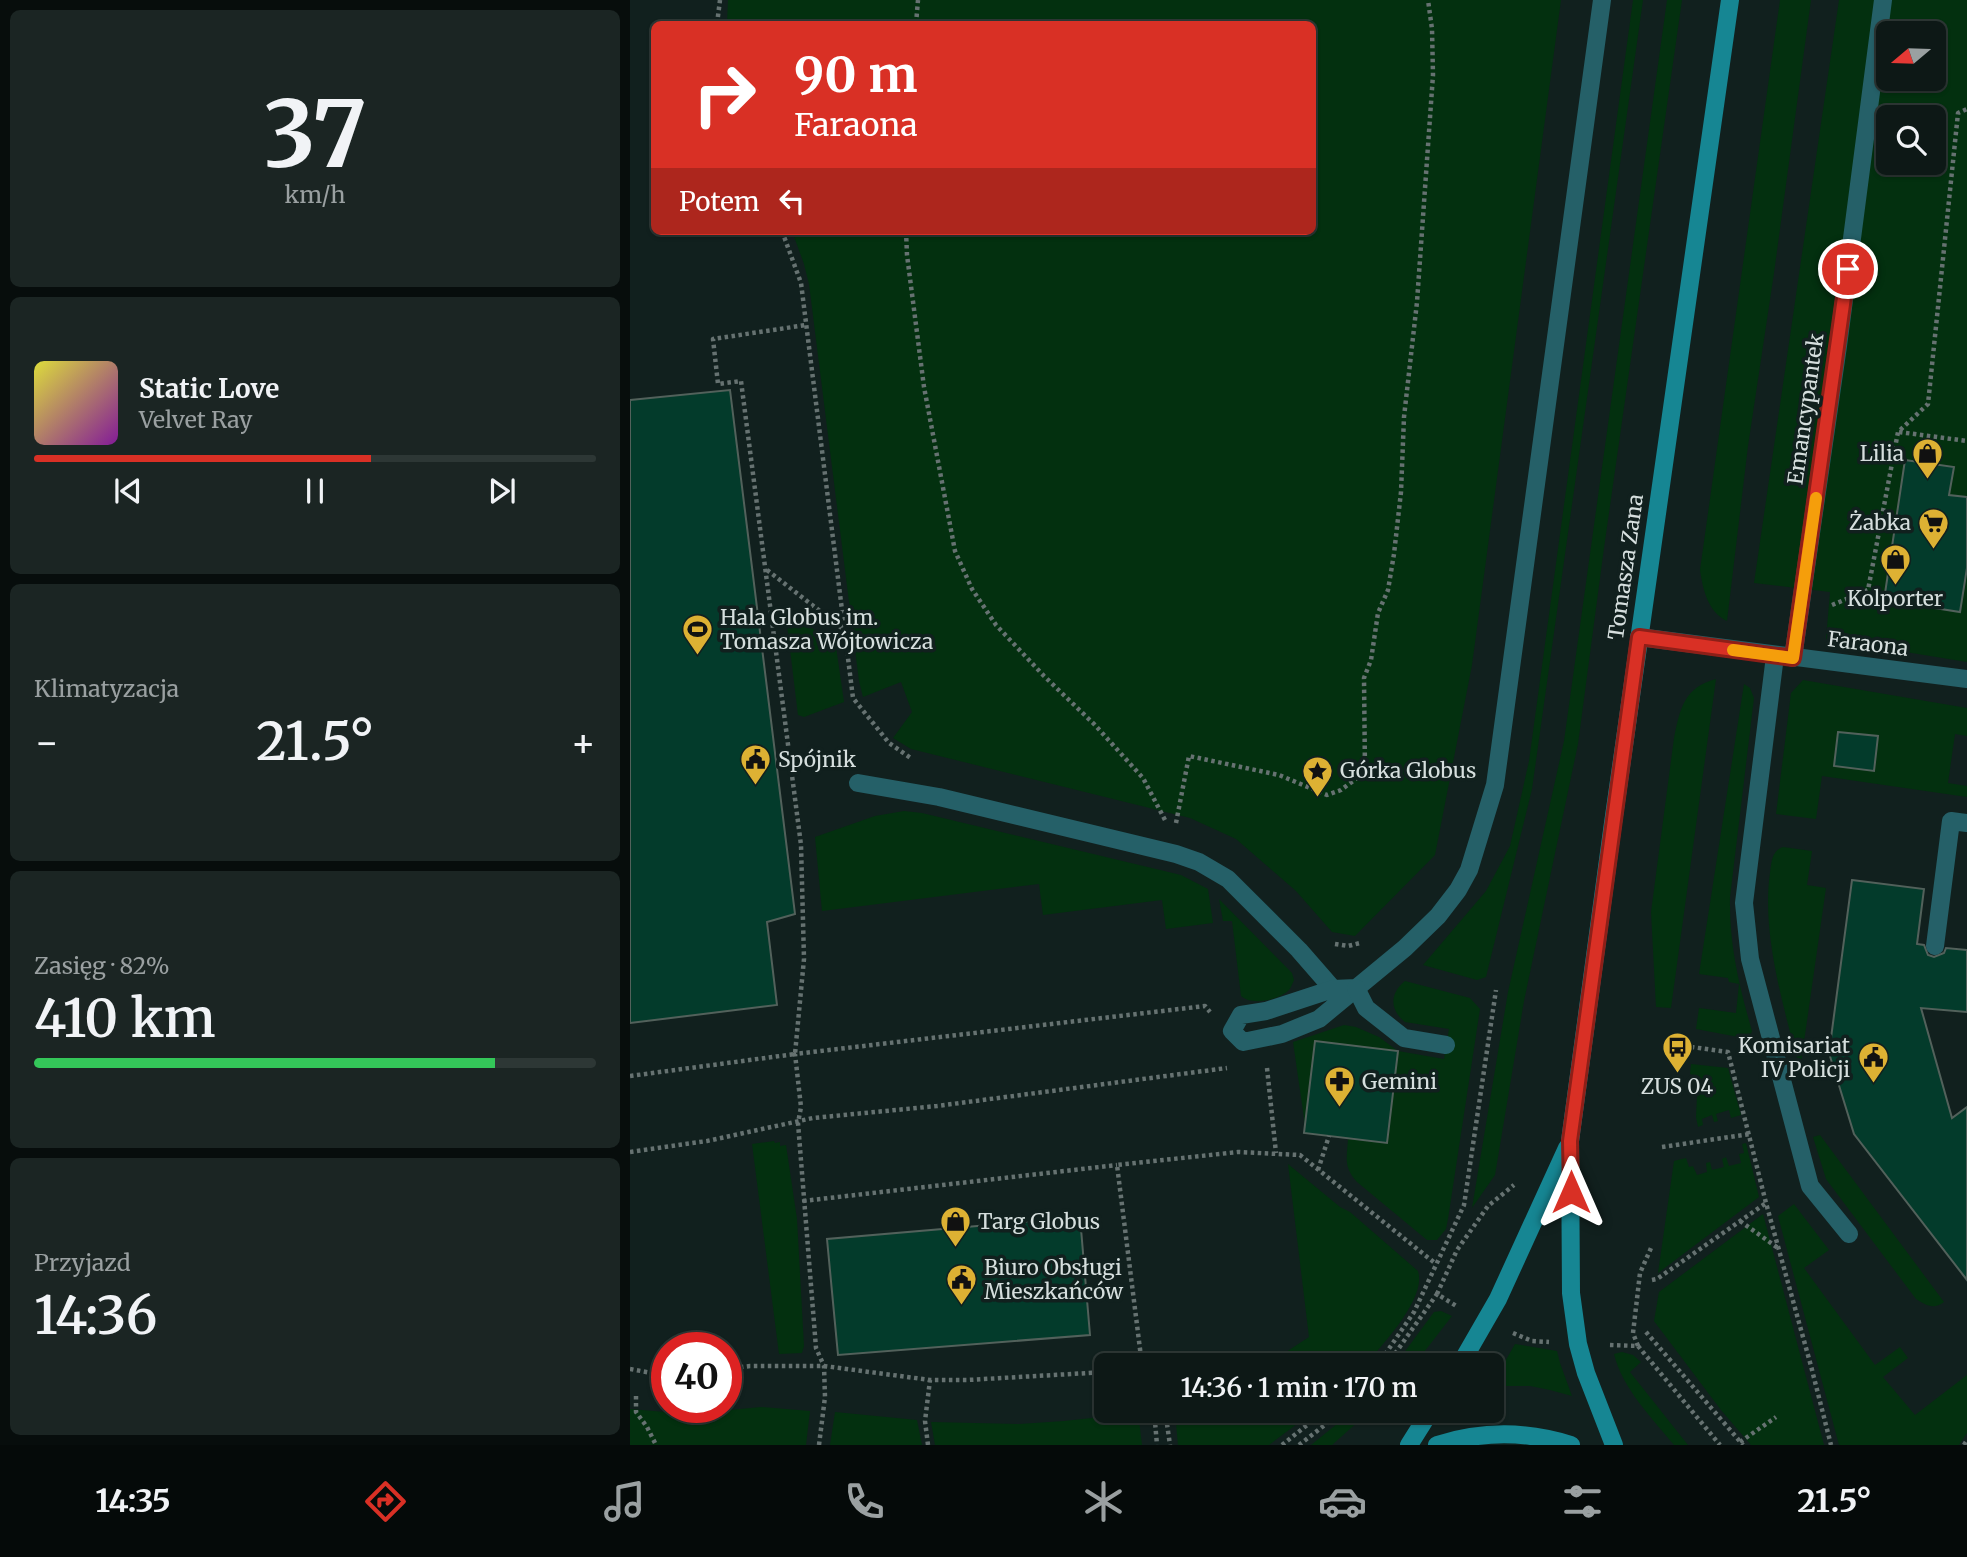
<!DOCTYPE html>
<html lang="pl">
<meta charset="utf-8">
<style>
body{margin:0;font-family:Merriweather,serif;background:#1b2523;color:#f1f3f6;height:100vh;display:flex;flex-direction:column;font-size:26px;white-space:nowrap}
*{box-sizing:border-box;margin:0}
p{font-size:23px;color:#9aa0a1}
.icon{flex:none;width:38px;height:38px;fill:none;stroke:currentColor;stroke-width:2;stroke-linecap:round;stroke-linejoin:round}
.map{position:relative;flex:1;overflow:hidden}
.details{display:flex;flex-direction:column;gap:10px;padding:10px;background:#070d0c;width:630px}
.details>*{flex:none}
.banner{position:absolute;left:21px;top:21px;width:665px;height:214px;border-radius:10px;box-shadow:0 2px 5px #0004,0 0 0 2px #2d3735;background:#d93025;color:#fff;overflow:hidden}
.needle{width:46px;rotate:251deg}
.tools{position:absolute;left:1246px;top:21px;display:grid;gap:14px}
.tools a{display:grid;place-items:center;width:70px;height:70px;border-radius:10px;background:#0d1816;box-shadow:0 2px 5px #0004,0 0 0 2px #2d3735;font-size:35px}
.speed{position:absolute;left:21px;top:1332px;display:flex;gap:14px;font-size:35px;font-weight:700;text-align:center}
.speed>*{display:grid;place-content:center;width:91px;height:91px;border-radius:50%;background:#0d1816;box-shadow:0 2px 5px #0004,0 0 0 2px #2d3735;line-height:1}
.speed .limit{border:10px solid #d22;background:#fff;color:#111}
.pin{position:absolute;display:grid;place-items:center;width:60px;height:60px;color:#fff;margin:-30px;border:4px solid #fff;border-radius:50%;box-shadow:0 2px 7px #0007}
.me{position:absolute;width:77px;margin:-38px;rotate:0deg;stroke-linejoin:round;filter:drop-shadow(0 0 5px #0008)}
.turn{display:flex;align-items:center;gap:24px;height:147px;padding:0 28px;font-size:32px}
.turn .icon{width:91px;height:91px;stroke-width:2.5}
.turn b{display:block;font-size:49px;line-height:60px}
.then{display:flex;align-items:center;height:66px;padding:0 28px;background:#0003;gap:14px;font-size:26px}
.big{font-size:52px;font-weight:600;line-height:1.1}
.details .widget{flex:1;display:flex;flex-direction:column;justify-content:center;gap:10px;min-width:0;padding:0 24px;border-radius:10px;background:#1b2523}
.details .dial{align-items:center;gap:0}
.dial b{font-size:91px;line-height:1}
.song{display:flex;align-items:center;gap:21px}
.cover{width:84px;height:84px;border-radius:10px;background:linear-gradient(135deg,hsl(60 70% 55%),hsl(290 70% 35%))}
.played{height:7px;border-radius:4px;background:linear-gradient(90deg,#d93025 60%,#2d3735 60%)}
.keys{display:flex;justify-content:space-around;direction:ltr}
.heat{display:flex;justify-content:space-between;align-items:center;font-size:38px;direction:ltr}
.charge{height:10px;border-radius:5px;background:linear-gradient(90deg,#34c759 82%,#2d3735 0)}
.trip{position:absolute;left:464px;top:1353px;width:410px;height:70px;border-radius:10px;background:#0d1816;box-shadow:0 2px 5px #0004,0 0 0 2px #2d3735;font-weight:600;line-height:70px;text-align:center}
.dock{display:flex;height:112px;justify-content:space-around;align-items:center;background:#050a09;color:#9aa0a1}
.dock .icon{width:49px;height:49px}
.dock .current{color:#d93025}
.dock b{font-size:32px;color:#f1f3f6}
main{display:flex;flex:1;min-height:0}
.map>svg:first-child{display:block}
.green{fill:#03300f;fill-rule:evenodd}
.building{fill:#033b2b;stroke:#52615b;stroke-width:2}
.lines{fill:none;stroke-linecap:round;stroke-linejoin:round}
.path{stroke:#667271;stroke-width:4.5;stroke-dasharray:3.5 3.5;stroke-linecap:butt}
.lane{stroke:#256068;stroke-width:18}
.street{stroke:#256068;stroke-width:18}
.secondary{stroke:#168693;stroke-width:18}
.route-casing{stroke:#8d1f18;stroke-width:18}
.route{stroke:#d93025;stroke-width:12}
.slow{stroke:#f59e0b;stroke-width:12}
.labels{text-anchor:middle;stroke-width:7;stroke-linejoin:round;paint-order:stroke}
.street-label{font-size:21px;fill:#d6dfde;stroke:#11201e}
.poi-label{font-size:21px;fill:#d6dfde;stroke:#11201e;text-anchor:start}
</style>
<main>
<section class="details">
<div class="widget dial"><b>37</b><p>km/h</p></div>
<div class="widget">
<div class="song"><i class="cover"></i><div><b>Static Love</b><p>Velvet Ray</p></div></div>
<div class="played"></div>
<div class="keys"><svg class="icon" aria-label="previous" viewBox="0 0 24 24"><path d="M18 5L8 12l10 7zM5 5v14"/></svg><svg class="icon" aria-label="pause" viewBox="0 0 24 24"><path d="M8 5v14M16 5v14"/></svg><svg class="icon" aria-label="next" viewBox="0 0 24 24"><path d="M6 5l10 7-10 7zM19 5v14"/></svg></div>
</div>
<div class="widget"><p>Klimatyzacja</p>
<div class="heat"><a>−</a><b class="big">21.5°</b><a>+</a></div>
</div>
<div class="widget"><p>Zasięg · 82%</p><b class="big">410 km</b><div class="charge"></div></div>
<div class="widget"><p>Przyjazd</p><b class="big">14:36</b></div>
</section>
<div class="map">
<svg width="1337" height="1445" viewBox="0 0 1337 1445">
<rect width="100%" height="100%" fill="#11201e"/>
<g class="green">
<path d="M98,0h833l-89,665 -37,190 -80,81 -23,-4 -36,-41 -60,-52 -46,-21 -279,-69 -18,-11 19,-26 -11,-30 -38,15 -4,-16 -50,-397 -5,-20 -12,-33h520v-207h-585z"/>
<path d="M1003,0h10l-111,789 -46,188 -9,3 -54,-15 63,-74 24,-45 19,-85z"/>
<path d="M1037,0h15l-78,548 -26,196 -54,257 -29,174 -23,33 36,-216 56,-251z"/>
<path d="M1150,0h31l-37,273 -26,173 -21,175c-19,-9 -24,-31 -27,-51z"/>
<path d="M1209,0h128v662l-141,-23 4,-47 -76,-9zM1258,33h46v46h-46zM1258,117h46v46h-46z"/>
<path d="M155,608h2l49,39 8,55 -40,15 -6,-2z"/>
<path d="M1086,679l-45,329 -15,-1 -5,-95 23,-174c6,-29 10,-51 42,-59z"/>
<path d="M1173,680l164,28v28l-12,-2 -7,49 19,3v11l-145,-21 -6,43 -40,-5 15,-121z"/>
<path d="M1114,684l6,4 4,10 -24,199c-1,47 9,89 22,134l-3,8 -53,-10 3,-21 37,5 3,-29 -10,-2 -1,-4 -29,-4z"/>
<path d="M274,811l18,2 259,62 27,14 5,34 -47,6 -4,-29 -119,15 -4,-31 -217,27 -7,-74 60,-21z"/>
<path d="M1153,847l29,4 -5,34 19,3 -26,182c-15,-59 -39,-135 -30,-197 1,-6 1,-15 5,-20 2,-3 5,-5 8,-6z"/>
<path d="M589,899l73,74 2,7c-1,2 -3,8 -5,10 -10,10 -37,16 -48,6l-9,-75h-9z"/>
<path d="M775,981l65,17 10,11 -32,210 -2,10 -9,11h-10l-70,-58c-14,-16 -10,-24 -9,-43l39,4 11,-92 -93,74 -12,-83 51,-17 12,2 23,10 19,14 46,8 5,-30 -44,-7c-16,-12 -15,-29 0,-41z"/>
<path d="M1061,1064l37,4 13,47 -10,3 -2,-8 -13,4 2,7 -4,1 -2,-7 -10,4 1,6 -5,2 -2,-10 2,-41 -8,-2z"/>
<path d="M1190,1135l124,167c-11,8 -18,3 -28,-3l-90,-120 -13,-42z"/>
<path d="M144,1141l1,2 5,-1v4l6,-1 11,74 7,127 -2,7 -23,1 -27,-210z"/>
<path d="M1116,1143l13,54 -101,76 16,-112 12,-3 3,9 4,-1 4,9 10,-3 -1,-9 4,-1 2,8 12,-3 -2,-8 4,-2 3,9 12,-3 -2,-9 5,-1 -2,-9z"/>
<path d="M658,1164l52,43 10,5 68,59c9,27 -36,74 -53,94h-99l43,-28z"/>
<path d="M1164,1204l35,46 -25,18 71,97 25,-18 8,11 -25,19 32,38 52,-40v58l-8,12h-120l-61,-229z"/>
<path d="M1133,1214l61,231h-73l-30,-35 -67,-89 5,-29z"/>
<path d="M811,1311l11,5 -38,49h-19l39,-53z"/>
<path d="M885,1344l42,7 3,12 12,33 -22,-6 -20,-4h-39z"/>
<path d="M992,1352l11,3 8,7 -11,10 58,73h-14c-22,-27 -52,-57 -60,-91z"/>
<path d="M131,1407l49,4 -4,34h-176v-36l58,5z"/>
<path d="M549,1410h135v1l-45,34h-91l-3,-33z"/>
<path d="M723,1411h17l-38,34h-21z"/>
<path d="M205,1412l82,8 5,25h-92z"/>
<path d="M508,1413l4,32h-207l-4,-23 88,2 45,-3z"/>
</g>
<g class="building">
<path d="M100,390l65,524 -28,8 10,83 -147,18v-623z"/>
<path d="M1275,460l49,7 -5,28 18,2v71l-7,44 -76,-12z"/>
<path d="M1208,732l40,4 -4,35 -40,-5z"/>
<path d="M1222,880l72,9 -7,55 7,1 4,10 6,2 10,-4 2,-5 21,2v62l-46,-4 31,110 15,-11v173l-113,-146 -25,-81z"/>
<path d="M685,1041l83,10 -11,92 -83,-10z"/>
<path d="M450,1217l10,118 -252,20 -11,-116z"/>
</g>
<g class="lines">
<g class="path">
<path d="M87,24l3,-24"/>
<path d="M286,24l2,-24"/>
<path d="M152,231l19,52 52,415 36,45 23,16"/>
<path d="M276,231l1,24 17,132 31,164 17,38 24,36 48,51 50,48 49,54 22,42"/>
<path d="M1269,432l68,9"/>
<path d="M137,570l76,59"/>
<path d="M1202,605l36,-15 30,-158 30,-28 30,-291 9,-4"/>
<path d="M546,823l13,-67 90,19 48,20 14,-5 24,-18 -1,-94 7,-18 7,-47 10,-23 6,-36 7,-62 3,-75 13,-115 16,-227 -1,-46 -4,-29"/>
<path d="M705,944l13,2 12,-3"/>
<path d="M1047,1045l51,7 38,151 45,163 20,79"/>
<path d="M637,1068l9,85"/>
<path d="M0,1076l165,-22 9,-95 -3,-114 -60,-464 -23,3 -5,-45 93,-14"/>
<path d="M1032,1147l88,-13"/>
<path d="M0,1152l77,-11 106,-23 124,-12 290,-38"/>
<path d="M688,1170l11,-34"/>
<path d="M173,1201l314,-36"/>
<path d="M1110,1221l38,27"/>
<path d="M1022,1280l5,-1 109,-76"/>
<path d="M807,1294l20,-44 31,-44 26,-21"/>
<path d="M1016,1332l97,113"/>
<path d="M883,1333l19,8 17,1"/>
<path d="M980,1345l28,1 82,99"/>
<path d="M1008,1346l-5,-13 7,-60 11,-25"/>
<path d="M512,1365l-25,-200 121,-13 62,3 136,109"/>
<path d="M746,1365l8,-9 30,-44 50,-107 32,-215"/>
<path d="M757,1365l50,-71 21,13"/>
<path d="M0,1369l27,5 10,-1"/>
<path d="M96,1369l24,-3h74l106,14h37l139,-8"/>
<path d="M6,1396v16l11,15 9,18"/>
<path d="M524,1410l3,35"/>
<path d="M535,1410l5,35"/>
<path d="M1110,1442l36,-25"/>
<path d="M189,1445l6,-48 -1,-31 -8,-18 -18,-225 3,-16 -6,-53 410,-48 5,6"/>
<path d="M298,1445l-3,-24 5,-41"/>
<path d="M652,1445l44,-35"/>
<path d="M669,1445l45,-35"/>
<path d="M1334,1445l3,-5"/>
</g>
<g class="lane">
<path d="M1145,656l-31,247 6,56 60,227 39,48"/>
<path d="M228,783l81,14 237,57 23,8 29,17 71,71 34,39"/>
<path d="M1305,946l16,-125 16,2"/>
<path d="M726,988l-23,1 -67,22 -25,4 -9,16 11,11 39,-8 37,-15 86,-71 33,-32 20,-26 11,-20 26,-85 107,-785"/>
<path d="M726,988l10,20 38,30 42,7"/>
</g>
<g class="street">
<path d="M1009,637l328,42"/>
<path d="M1163,658l45,-312 45,-346"/>
</g>
<g class="secondary">
<path d="M830,1365l38,-66 69,-151"/>
<path d="M779,1445l22,-35"/>
<path d="M807,1445c44,-14 90,-14 134,0"/>
<path d="M984,1445l-28,-72 -8,-29 -7,-51 -1,-152 43,-318 117,-823"/>
</g>
</g>
<g class="lines">
<defs>
<path id="route" d="M941,1192l-1,-51 69,-504 154,21 55,-389"/>
</defs>
<use href="#route" class="route-casing"/>
<use href="#route" class="route"/>
<path class="slow" d="M1103,650l60,8 23,-160"/>
</g>
<defs>
<symbol id="shop-pin" viewBox="-11 -11 22 30"><path d="M0 17L-7.5 6A9.5 9.5 0 1 1 7.5 6Z" fill="#ddb133" stroke="#11201e"/><path d="M-5-2.5h2.3a2.7 3.5 0 0 1 5.4 0H5L5.5 6h-11ZM-1.5-2.5h3a1.5 2.3 0 0 0-3 0Z" fill="#111"/></symbol>
<symbol id="supermarket-pin" viewBox="-11 -11 22 30"><path d="M0 17L-7.5 6A9.5 9.5 0 1 1 7.5 6Z" fill="#ddb133" stroke="#11201e"/><path d="M-6-5.5h2.5l.6 2H6L4.5 2H-2.5L-4.4-4H-6ZM-1.5 3.2a1.3 1.3 0 1 0 .1 0ZM3 3.2a1.3 1.3 0 1 0 .1 0Z" fill="#111"/></symbol>
<symbol id="stadium-pin" viewBox="-11 -11 22 30"><path d="M0 17L-7.5 6A9.5 9.5 0 1 1 7.5 6Z" fill="#ddb133" stroke="#11201e"/><path d="M0-5a6.5 5 0 1 0 0 10a6.5 5 0 1 0 0-10ZM-3.5-1.8h7v3.6h-7Z" fill="#111"/></symbol>
<symbol id="civic-pin" viewBox="-11 -11 22 30"><path d="M0 17L-7.5 6A9.5 9.5 0 1 1 7.5 6Z" fill="#ddb133" stroke="#11201e"/><path d="M-.6-6.5H3V-4.5H.6V-3L4-1V1h2V6H-6V1h2V-1L-.6-3ZM-1.2 2.5V6h2.4V2.5Z" fill="#111"/></symbol>
<symbol id="sight-pin" viewBox="-11 -11 22 30"><path d="M0 17L-7.5 6A9.5 9.5 0 1 1 7.5 6Z" fill="#ddb133" stroke="#11201e"/><path d="M0-6L1.8-2.2L6-1.7L2.9 1.2L3.7 5.4L0 3.3L-3.7 5.4L-2.9 1.2L-6-1.7L-1.8-2.2Z" fill="#111"/></symbol>
<symbol id="bus-pin" viewBox="-11 -11 22 30"><path d="M0 17L-7.5 6A9.5 9.5 0 1 1 7.5 6Z" fill="#ddb133" stroke="#11201e"/><path d="M-5-6H5V4H4V6H2V4H-2V6H-4V4H-5ZM-3.5-4V0h7V-4ZM-3.5 1.2v1.5H-2V1.2ZM2 1.2v1.5H3.5V1.2Z" fill="#111"/></symbol>
<symbol id="pharmacy-pin" viewBox="-11 -11 22 30"><path d="M0 17L-7.5 6A9.5 9.5 0 1 1 7.5 6Z" fill="#ddb133" stroke="#11201e"/><path d="M-2-6h4v4h4v4h-4v4h-4v-4h-4v-4h4Z" fill="#111"/></symbol>
</defs>
<g fill-rule="evenodd">
<use href="#shop-pin" x="1280" y="436" width="35" height="47"/>
<use href="#supermarket-pin" x="1286" y="506" width="35" height="47"/>
<use href="#shop-pin" x="1248" y="542" width="35" height="47"/>
<use href="#stadium-pin" x="50" y="612" width="35" height="47"/>
<use href="#civic-pin" x="108" y="742" width="35" height="47"/>
<use href="#sight-pin" x="670" y="754" width="35" height="47"/>
<use href="#bus-pin" x="1030" y="1030" width="35" height="47"/>
<use href="#civic-pin" x="1226" y="1040" width="35" height="47"/>
<use href="#pharmacy-pin" x="692" y="1064" width="35" height="47"/>
<use href="#shop-pin" x="308" y="1204" width="35" height="47"/>
<use href="#civic-pin" x="314" y="1262" width="35" height="47"/>
</g>
<g class="labels">
<g class="street-label">
<text transform="translate(1176 409) rotate(-82)" y="7">Emancypantek</text>
<text transform="translate(996 567) rotate(-82)" y="7">Tomasza Zana</text>
<text transform="translate(1238 644) rotate(7)" y="7">Faraona</text>
</g>
<g class="poi-label">
<text x="1274" y="461" text-anchor="end">Lilia</text>
<text x="1281" y="530" text-anchor="end">Żabka</text>
<text x="1265" y="606" text-anchor="middle">Kolporter</text>
<text x="90" y="625">Hala Globus im.<tspan x="90" dy="24">Tomasza Wójtowicza</tspan></text>
<text x="148" y="767">Spójnik</text>
<text x="710" y="778">Górka Globus</text>
<text x="1220" y="1053" text-anchor="end">Komisariat<tspan x="1220" dy="24">IV Policji</tspan></text>
<text x="732" y="1089">Gemini</text>
<text x="1047" y="1094" text-anchor="middle">ZUS 04</text>
<text x="348" y="1229">Targ Globus</text>
<text x="354" y="1275">Biuro Obsługi<tspan x="354" dy="24">Mieszkańców</tspan></text>
</g>
</g>
</svg>
<div class="tools">
<a><svg class="needle" viewBox="-14 -14 28 28"><path d="M0-13l5 13h-10z" fill="#e53935"/><path d="M0 13l5-13h-10z" fill="#9aa0a1"/></svg></a>
<a><svg class="icon" aria-label="search" viewBox="0 0 24 24"><circle cx="10" cy="10" r="6"/><path d="M15 15l6 6"/></svg></a>
</div>
<div class="speed"><div class="limit">40</div></div>
<div class="pin" style="left:1218px;top:269px;background:#d93025"><svg class="icon" aria-label="arrive" viewBox="0 0 24 24"><path d="M6 21V4h12l-3 4 3 4H6"/></svg></div>
<svg class="me" style="left:941px;top:1192px" viewBox="-20 -20 40 40"><path d="M0-17L14 15 0 8-14 15z" fill="#d93025" stroke="#fff" stroke-width="4"/></svg>
<div class="trip">14:36 · 1 min · 170 m</div>
<div class="banner">
<div class="turn"><svg class="icon" aria-label="right" viewBox="0 0 24 24"><path d="M7 20v-9h11M14 6l5 5-5 5"/></svg><div><b>90 m</b>Faraona</div></div>
<div class="then">Potem<svg class="icon" aria-label="left" viewBox="0 0 24 24"><path d="M17 20v-9H6M10 6l-5 5 5 5"/></svg></div>
</div>
</div>
</main>
<nav class="dock">
<b>14:35</b>
<svg class="icon current" aria-label="directions" viewBox="0 0 24 24"><path d="M12 3l9 9-9 9-9-9zM9 14v-3h6M13 9l2 2-2 2"/></svg>
<svg class="icon" aria-label="music" viewBox="0 0 24 24"><path d="M9 18V5l10-2v13"/><circle cx="6" cy="18" r="3"/><circle cx="16" cy="16" r="3"/></svg>
<svg class="icon" aria-label="phone" viewBox="0 0 24 24"><path d="M5 4h4l2 5-3 2q2 4 5 5l2-3 5 2v4C11 20 4 13 5 4z"/></svg>
<svg class="icon" aria-label="climate" viewBox="0 0 24 24"><path d="M12 3v18M4 7l16 10M4 17L20 7"/></svg>
<svg class="icon" aria-label="car" viewBox="0 0 24 24"><path d="M5 17H2v-5l4-1 3-4h7l3 4 3 1v5h-3M9 17h6M6 11h13"/><circle cx="7" cy="17" r="2"/><circle cx="17" cy="17" r="2"/></svg>
<svg class="icon" aria-label="filters" viewBox="0 0 24 24"><path d="M4 7h16M4 17h16"/><circle cx="9" cy="7" r="2"/><circle cx="15" cy="17" r="2"/></svg>
<b>21.5°</b>
</nav>
